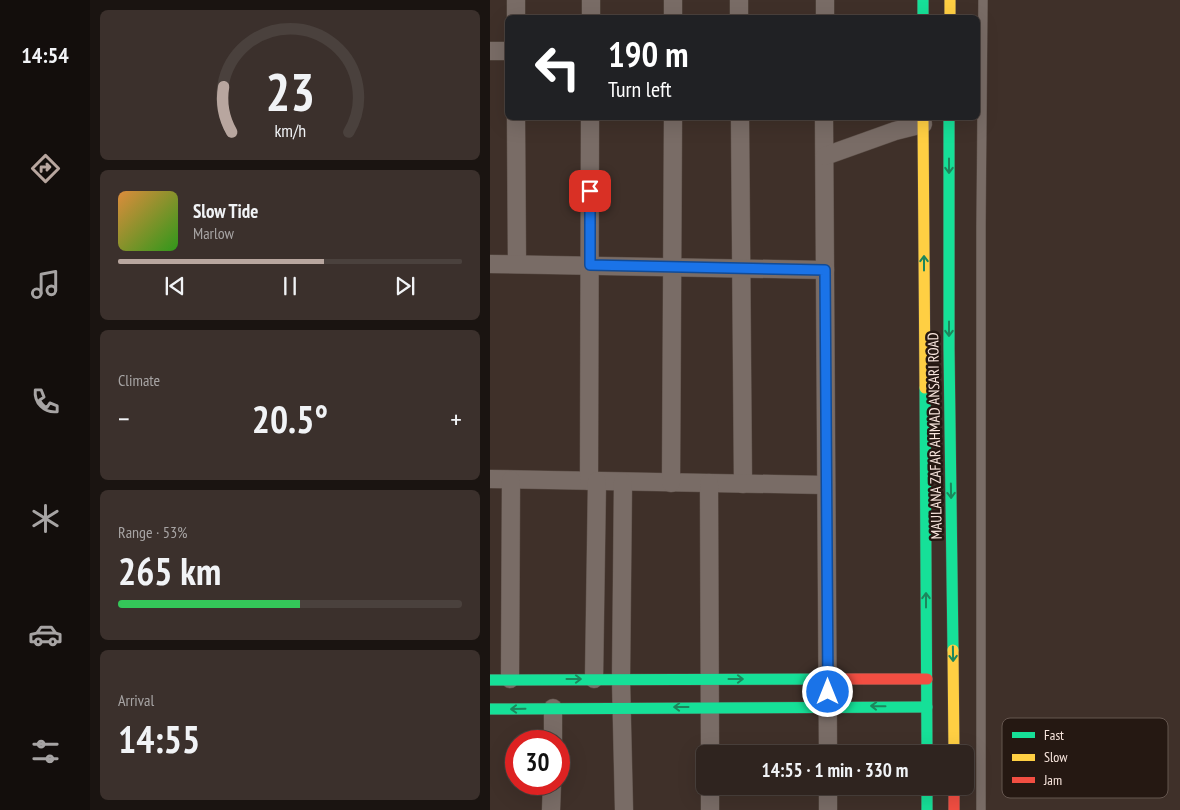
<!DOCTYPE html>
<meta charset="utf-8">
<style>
body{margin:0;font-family:"PT Sans Narrow",sans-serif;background:#3b302c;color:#f1f3f6;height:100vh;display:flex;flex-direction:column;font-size:19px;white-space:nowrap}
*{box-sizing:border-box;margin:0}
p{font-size:16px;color:#a7a4a4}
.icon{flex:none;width:28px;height:28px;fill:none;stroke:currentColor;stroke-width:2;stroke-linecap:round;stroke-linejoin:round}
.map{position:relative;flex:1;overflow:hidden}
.drawer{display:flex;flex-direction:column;gap:10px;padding:10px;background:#1a1411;width:400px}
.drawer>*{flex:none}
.guide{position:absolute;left:15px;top:15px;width:475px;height:105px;border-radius:8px;box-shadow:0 5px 20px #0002,0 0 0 1px #4a413d;background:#202124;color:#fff;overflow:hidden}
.speed{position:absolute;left:15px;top:730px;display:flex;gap:10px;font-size:25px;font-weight:700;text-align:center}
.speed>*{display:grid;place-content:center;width:65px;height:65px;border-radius:50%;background:#2f241f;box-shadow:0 5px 20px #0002,0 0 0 1px #4a413d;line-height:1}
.speed .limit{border:8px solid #d22;background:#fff;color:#111}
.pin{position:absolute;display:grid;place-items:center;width:42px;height:42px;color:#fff;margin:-21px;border-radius:10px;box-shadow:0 2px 8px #0006}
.me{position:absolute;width:55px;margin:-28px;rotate:0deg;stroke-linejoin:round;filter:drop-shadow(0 0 4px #0008)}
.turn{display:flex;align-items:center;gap:18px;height:105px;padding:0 20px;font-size:22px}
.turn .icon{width:65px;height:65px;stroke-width:2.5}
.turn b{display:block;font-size:35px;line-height:42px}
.big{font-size:38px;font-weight:600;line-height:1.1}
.drawer .card{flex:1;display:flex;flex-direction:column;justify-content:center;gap:8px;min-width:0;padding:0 18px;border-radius:8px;background:#3b302c}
.drawer .dial{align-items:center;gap:0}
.dial svg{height:130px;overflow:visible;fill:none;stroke:#4a413d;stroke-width:7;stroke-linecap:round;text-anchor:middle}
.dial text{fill:#f1f3f6;stroke:none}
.song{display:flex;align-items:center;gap:15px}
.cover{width:60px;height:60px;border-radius:8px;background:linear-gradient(135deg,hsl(30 70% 55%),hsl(110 70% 35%))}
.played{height:5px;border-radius:2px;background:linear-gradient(90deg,#b8a69f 60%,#4a413d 60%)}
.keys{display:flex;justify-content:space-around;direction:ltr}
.heat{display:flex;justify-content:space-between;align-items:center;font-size:28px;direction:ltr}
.charge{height:8px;border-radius:4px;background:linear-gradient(90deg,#34c759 53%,#4a413d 0)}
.trip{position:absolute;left:206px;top:745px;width:278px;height:50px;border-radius:8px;background:#2f241f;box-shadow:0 5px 20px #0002,0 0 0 1px #4a413d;font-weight:600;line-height:50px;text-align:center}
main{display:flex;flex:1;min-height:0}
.tabs{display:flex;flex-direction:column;width:90px;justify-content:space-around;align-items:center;background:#130e0c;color:#a7a4a4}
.tabs .icon{width:35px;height:35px}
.tabs .active{color:#b8a69f}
.tabs b{font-size:22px;color:#f1f3f6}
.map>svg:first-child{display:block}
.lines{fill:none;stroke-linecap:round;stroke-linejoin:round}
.lane-casing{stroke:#5b4e47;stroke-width:10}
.street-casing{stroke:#5b4e47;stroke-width:19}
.fast-casing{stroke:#5b4e47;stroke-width:12}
.slow-casing{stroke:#5b4e47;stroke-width:12}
.jam-casing{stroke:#5b4e47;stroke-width:12}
.lane{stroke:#796c66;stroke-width:9}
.street{stroke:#796c66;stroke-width:18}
.fast{stroke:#16e098;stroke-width:11}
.slow{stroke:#ffcf43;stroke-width:11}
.jam{stroke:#f24e42;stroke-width:11}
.oneway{stroke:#1d865c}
.route-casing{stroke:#114b97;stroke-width:12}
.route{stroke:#1a73e8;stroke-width:9}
.labels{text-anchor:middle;stroke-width:5;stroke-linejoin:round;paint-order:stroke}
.street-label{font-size:15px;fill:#f9e6de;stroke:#251812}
.key{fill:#251812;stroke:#65564f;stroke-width:1}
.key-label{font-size:14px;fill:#f9e6de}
</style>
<main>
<nav class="tabs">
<b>14:54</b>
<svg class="icon active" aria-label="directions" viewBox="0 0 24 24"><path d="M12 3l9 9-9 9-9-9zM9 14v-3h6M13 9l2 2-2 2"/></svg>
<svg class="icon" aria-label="music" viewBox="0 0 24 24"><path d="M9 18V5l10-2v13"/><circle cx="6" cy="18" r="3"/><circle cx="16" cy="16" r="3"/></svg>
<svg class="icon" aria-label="phone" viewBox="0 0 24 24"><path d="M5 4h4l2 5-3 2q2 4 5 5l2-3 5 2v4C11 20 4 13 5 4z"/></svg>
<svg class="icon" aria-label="climate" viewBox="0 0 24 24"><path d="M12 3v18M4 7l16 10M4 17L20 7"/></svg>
<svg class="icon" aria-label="car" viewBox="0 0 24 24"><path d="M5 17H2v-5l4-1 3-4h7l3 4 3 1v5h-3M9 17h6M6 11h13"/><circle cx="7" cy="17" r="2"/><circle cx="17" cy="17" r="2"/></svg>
<svg class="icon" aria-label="filters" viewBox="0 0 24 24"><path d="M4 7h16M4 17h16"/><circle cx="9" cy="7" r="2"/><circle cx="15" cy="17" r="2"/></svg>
</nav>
<section class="drawer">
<div class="card dial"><svg viewBox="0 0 100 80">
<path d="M14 69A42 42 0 1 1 86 69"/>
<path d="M14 69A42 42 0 0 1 9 41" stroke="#b8a69f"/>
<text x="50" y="56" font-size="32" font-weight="700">23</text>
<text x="50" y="72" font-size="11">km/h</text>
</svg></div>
<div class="card">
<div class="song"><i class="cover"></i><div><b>Slow Tide</b><p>Marlow</p></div></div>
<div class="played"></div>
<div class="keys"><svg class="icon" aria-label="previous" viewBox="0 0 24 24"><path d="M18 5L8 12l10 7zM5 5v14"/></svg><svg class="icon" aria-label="pause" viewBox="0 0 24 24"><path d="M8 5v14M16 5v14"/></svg><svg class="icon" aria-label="next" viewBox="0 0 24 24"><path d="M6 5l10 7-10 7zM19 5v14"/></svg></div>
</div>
<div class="card"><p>Climate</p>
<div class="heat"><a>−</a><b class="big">20.5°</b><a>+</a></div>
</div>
<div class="card"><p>Range · 53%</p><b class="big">265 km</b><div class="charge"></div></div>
<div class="card"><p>Arrival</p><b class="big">14:55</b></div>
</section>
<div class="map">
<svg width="690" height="810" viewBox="0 0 690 810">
<rect width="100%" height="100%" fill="#3f3029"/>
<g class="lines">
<defs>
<path id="lane" d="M491,810v-584l2,-226"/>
<g id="street">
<path d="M26,0v18"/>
<path d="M249,0v18"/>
<path d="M101,18v-18"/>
<path d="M183,18v-18"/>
<path d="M335,18v-18"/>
<path d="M0,51h18"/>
<path d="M26,118l1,146"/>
<path d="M250,118l3,366"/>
<path d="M334,118l4,636"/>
<path d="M335,156l70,-25 28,-7"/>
<path d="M0,264l335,6"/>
<path d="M0,479l336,6"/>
<path d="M99,481l1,-363"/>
<path d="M133,482l-2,198 3,130"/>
<path d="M181,483l2,-365"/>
<path d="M219,483l1,271"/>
<path d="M20,679l1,-199"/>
<path d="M104,679l3,-198"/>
<path d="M63,741v-33"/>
<path d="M220,786v24"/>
<path d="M338,786v24"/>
<path d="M61,810l1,-26"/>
</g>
<g id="fast">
<path d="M433,0v18"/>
<path d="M459,118v230l4,302"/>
<path d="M435,388l2,366"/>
<path d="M0,680l353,-1"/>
<path d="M0,709l437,-2"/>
<path d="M437,786v24"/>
</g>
<g id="slow">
<path d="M460,0v18"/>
<path d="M433,118l2,270"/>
<path d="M463,650l1,104"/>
</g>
<g id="jam">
<path d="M353,679h84"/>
<path d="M464,786v24"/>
</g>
</defs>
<use href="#lane" class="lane-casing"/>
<use href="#street" class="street-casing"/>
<use href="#fast" class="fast-casing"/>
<use href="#slow" class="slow-casing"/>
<use href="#jam" class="jam-casing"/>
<use href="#lane" class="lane"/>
<use href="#street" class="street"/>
<use href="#fast" class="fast"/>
<use href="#slow" class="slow"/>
<use href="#jam" class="jam"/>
</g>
<defs><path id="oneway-shaft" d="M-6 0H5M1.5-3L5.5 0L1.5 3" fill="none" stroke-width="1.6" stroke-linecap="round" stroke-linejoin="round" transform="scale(1.25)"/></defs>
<g class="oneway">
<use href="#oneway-shaft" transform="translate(459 166) rotate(90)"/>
<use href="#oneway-shaft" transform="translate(434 263) rotate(-90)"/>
<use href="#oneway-shaft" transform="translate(459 329) rotate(90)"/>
<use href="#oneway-shaft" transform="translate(461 491) rotate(89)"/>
<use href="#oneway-shaft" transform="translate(436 600) rotate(-90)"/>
<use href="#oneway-shaft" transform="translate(463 654) rotate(89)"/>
<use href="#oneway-shaft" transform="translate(84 679)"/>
<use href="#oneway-shaft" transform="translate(246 679)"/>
<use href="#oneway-shaft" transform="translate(388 706) rotate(-179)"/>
<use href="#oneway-shaft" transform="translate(191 707) rotate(-180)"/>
<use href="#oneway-shaft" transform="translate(28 709) rotate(179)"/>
</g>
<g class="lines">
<defs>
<path id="route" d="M100,191v74l235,5 3,422"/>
</defs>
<use href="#route" class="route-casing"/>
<use href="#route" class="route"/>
</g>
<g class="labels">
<g class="street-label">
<text transform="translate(445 436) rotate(-91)" y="5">MAULANA ZAFAR AHMAD ANSARI ROAD</text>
</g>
</g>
<rect x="512" y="718" width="166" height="80" rx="8" class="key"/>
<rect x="522" y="732" width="23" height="6" fill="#16e098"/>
<rect x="522" y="754" width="23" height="7" fill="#ffcf43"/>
<rect x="522" y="777" width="23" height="6" fill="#f24e42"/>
<g class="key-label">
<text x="554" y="740">Fast</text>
<text x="554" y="762">Slow</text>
<text x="554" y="785">Jam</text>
</g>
</svg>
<div class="speed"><div class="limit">30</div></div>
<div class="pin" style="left:100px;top:191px;background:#d93025"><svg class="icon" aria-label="arrive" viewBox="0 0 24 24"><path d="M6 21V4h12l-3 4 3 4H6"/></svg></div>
<svg class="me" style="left:338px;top:692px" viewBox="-20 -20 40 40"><circle r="17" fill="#1a73e8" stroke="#fff" stroke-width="3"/><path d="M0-11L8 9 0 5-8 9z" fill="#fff"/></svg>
<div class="trip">14:55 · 1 min · 330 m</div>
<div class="guide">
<div class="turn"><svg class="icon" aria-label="left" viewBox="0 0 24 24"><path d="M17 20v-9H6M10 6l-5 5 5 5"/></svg><div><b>190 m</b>Turn left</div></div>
</div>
</div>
</main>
